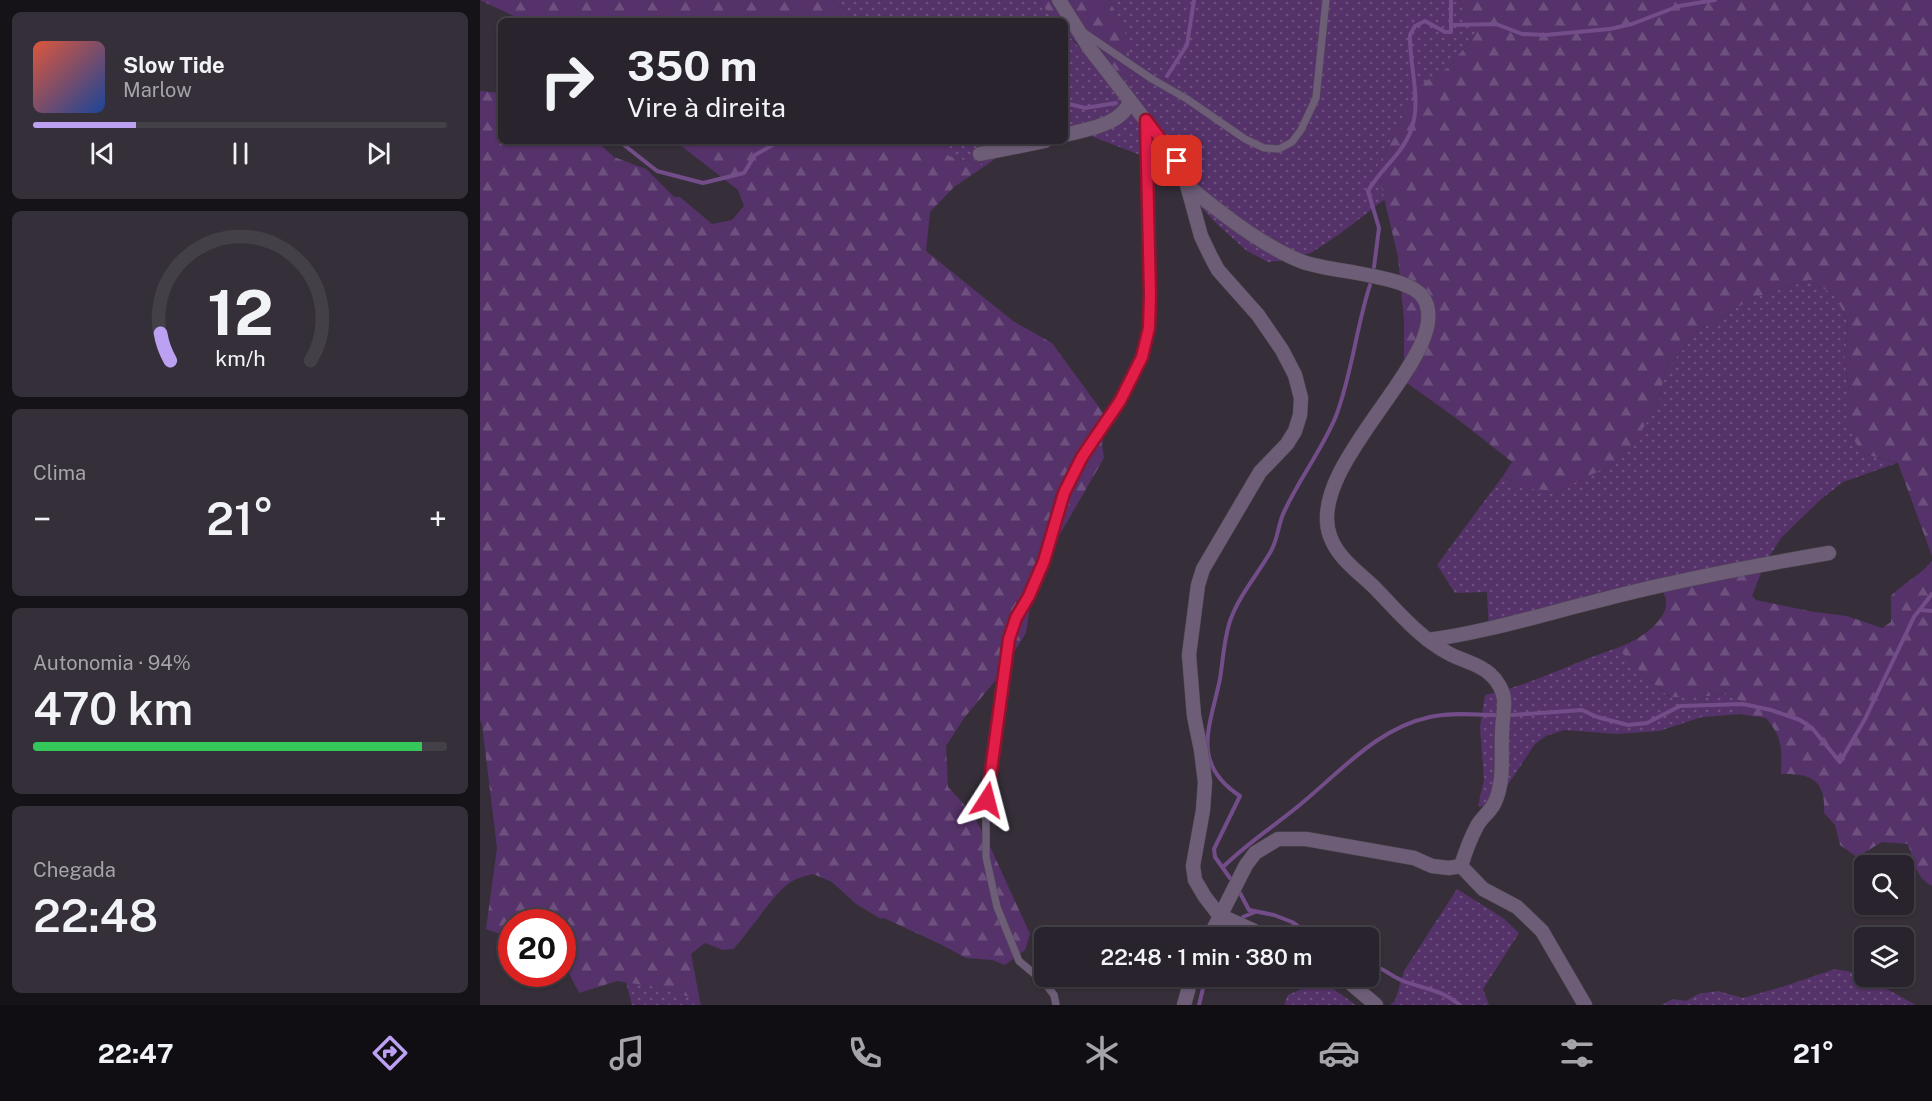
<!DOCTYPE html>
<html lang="pt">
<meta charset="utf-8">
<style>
body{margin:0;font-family:"Public Sans",sans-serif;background:#342f38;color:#f1f3f6;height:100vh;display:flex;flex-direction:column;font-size:22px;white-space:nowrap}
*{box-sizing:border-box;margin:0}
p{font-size:20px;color:#a5a4a9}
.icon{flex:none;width:33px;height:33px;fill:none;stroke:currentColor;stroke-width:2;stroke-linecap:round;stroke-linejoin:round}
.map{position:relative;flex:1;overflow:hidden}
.sheet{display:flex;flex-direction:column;gap:12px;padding:12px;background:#161318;width:480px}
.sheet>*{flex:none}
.hud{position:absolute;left:18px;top:18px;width:570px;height:126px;border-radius:9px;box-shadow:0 2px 4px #0004,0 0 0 2px #444048;background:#28232c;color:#f1f3f6;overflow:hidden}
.tools{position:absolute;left:1374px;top:855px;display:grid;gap:12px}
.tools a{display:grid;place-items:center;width:60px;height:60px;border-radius:9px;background:#28232c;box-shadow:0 2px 4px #0004,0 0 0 2px #444048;font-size:30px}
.speed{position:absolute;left:18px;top:909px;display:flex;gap:12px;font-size:30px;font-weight:700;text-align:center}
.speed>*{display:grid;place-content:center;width:78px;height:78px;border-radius:50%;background:#28232c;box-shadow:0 2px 4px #0004,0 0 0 2px #444048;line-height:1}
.speed .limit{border:9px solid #d22;background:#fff;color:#111}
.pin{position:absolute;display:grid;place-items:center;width:51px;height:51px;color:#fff;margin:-26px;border-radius:12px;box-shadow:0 3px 9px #0006}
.me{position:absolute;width:66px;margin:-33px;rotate:9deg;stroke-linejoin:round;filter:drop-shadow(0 0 4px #0008)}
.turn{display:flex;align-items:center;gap:21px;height:126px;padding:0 30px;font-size:27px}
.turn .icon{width:78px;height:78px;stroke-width:2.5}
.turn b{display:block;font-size:42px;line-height:51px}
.big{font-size:45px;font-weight:600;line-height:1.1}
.sheet .card{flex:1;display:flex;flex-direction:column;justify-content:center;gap:9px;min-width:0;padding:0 21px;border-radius:9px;background:#342f38}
.sheet .dial{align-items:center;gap:0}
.dial svg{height:156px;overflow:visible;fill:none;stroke:#444048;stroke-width:7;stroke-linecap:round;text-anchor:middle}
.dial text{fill:#f1f3f6;stroke:none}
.song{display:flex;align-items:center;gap:18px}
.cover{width:72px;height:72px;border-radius:9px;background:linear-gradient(135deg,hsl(10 70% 55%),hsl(220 70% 35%))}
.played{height:6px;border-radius:3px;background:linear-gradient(90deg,#bca0f2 25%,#444048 25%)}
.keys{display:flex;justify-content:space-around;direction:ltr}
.heat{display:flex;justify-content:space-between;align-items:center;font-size:33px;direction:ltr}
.charge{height:9px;border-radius:4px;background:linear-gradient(90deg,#34c759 94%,#444048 0)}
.trip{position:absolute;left:554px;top:927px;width:345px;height:60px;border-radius:9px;background:#28232c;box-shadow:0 2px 4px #0004,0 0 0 2px #444048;font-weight:600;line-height:60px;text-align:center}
.tabs{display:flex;height:96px;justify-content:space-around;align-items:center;background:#100e12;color:#a5a4a9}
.tabs .icon{width:42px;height:42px}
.tabs .current{color:#bca0f2}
.tabs b{font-size:27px;color:#f1f3f6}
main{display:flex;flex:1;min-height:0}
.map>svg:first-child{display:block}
.grass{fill:url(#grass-dots)}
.forest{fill:url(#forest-firs)}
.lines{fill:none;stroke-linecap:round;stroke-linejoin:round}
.stream{stroke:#734d89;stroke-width:4}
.service-casing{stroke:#544d57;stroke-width:8}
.minor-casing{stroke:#544d57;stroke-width:15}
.service{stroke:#6d5d77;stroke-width:7}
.minor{stroke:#6d5d77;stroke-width:14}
.route-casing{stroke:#92132f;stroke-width:15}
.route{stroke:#e11d48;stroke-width:10}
</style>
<main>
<section class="sheet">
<div class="card">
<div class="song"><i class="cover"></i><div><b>Slow Tide</b><p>Marlow</p></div></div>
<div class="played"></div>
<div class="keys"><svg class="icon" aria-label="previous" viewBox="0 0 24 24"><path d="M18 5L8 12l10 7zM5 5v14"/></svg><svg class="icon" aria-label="pause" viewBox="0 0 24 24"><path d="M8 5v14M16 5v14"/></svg><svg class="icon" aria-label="next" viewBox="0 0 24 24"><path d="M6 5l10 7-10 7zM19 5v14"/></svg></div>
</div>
<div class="card dial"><svg viewBox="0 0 100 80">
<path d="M14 69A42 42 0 1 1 86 69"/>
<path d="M14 69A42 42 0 0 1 9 55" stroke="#bca0f2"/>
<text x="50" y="56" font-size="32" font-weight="700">12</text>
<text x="50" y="72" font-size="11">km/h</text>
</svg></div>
<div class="card"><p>Clima</p>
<div class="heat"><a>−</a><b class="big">21°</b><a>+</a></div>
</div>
<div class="card"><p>Autonomia · 94%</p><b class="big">470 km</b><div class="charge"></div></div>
<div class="card"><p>Chegada</p><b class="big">22:48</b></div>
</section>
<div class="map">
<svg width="1452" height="1005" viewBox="0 0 1452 1005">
<defs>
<pattern id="grass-dots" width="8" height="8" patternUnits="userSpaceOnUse" patternTransform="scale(1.5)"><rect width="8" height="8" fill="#553269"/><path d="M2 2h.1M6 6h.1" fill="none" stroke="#6e507f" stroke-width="1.8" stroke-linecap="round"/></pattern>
<pattern id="forest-firs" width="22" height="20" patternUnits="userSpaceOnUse" patternTransform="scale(1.5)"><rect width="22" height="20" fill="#553269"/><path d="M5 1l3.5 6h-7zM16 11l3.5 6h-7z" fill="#6e507f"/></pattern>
</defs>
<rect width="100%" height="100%" fill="#362f3a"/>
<g class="grass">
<path d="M352,0h206l17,21h-196z"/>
<path d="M629,0h351l16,33 -27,34 -31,20 -41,81 8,31 -44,34 -30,20 -32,8 -11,1 -21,-11 -29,-26 -62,-64 -68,-26 -23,3v-106l13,14 47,-15z"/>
<path d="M462,141h99l-25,3 -31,22 -36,-10 -8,-12z"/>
<path d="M1330,280l25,16 13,25 -3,41 4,30v31l15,31 33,9 -54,19 -24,19 -38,37 -17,27 -275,66 -2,-39 -32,1 -18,-28 66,-89 18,12 137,-82 7,-35 33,-40 55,-33z"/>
<path d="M1137,648l34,34 19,15h32l24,-4 16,9 -2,12 -38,3 -43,14 -42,3 -53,-4 -18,6 -11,8 -34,51 -11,12 -12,-1 6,-27 -4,-52 5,-32c46,-10 87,-32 132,-47z"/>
<path d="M977,889l46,29 16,15 -36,56 6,16h-99l5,-4 9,-30z"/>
<path d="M1355,969l22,4 59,32h-255l12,-6 13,2 12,-7 20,-3 25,7 39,-11z"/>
<path d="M833,978l16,8 27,19h-72l4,-10 18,-8z"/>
<path d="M146,982l38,6 36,13 1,4h-69z"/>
</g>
<g class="forest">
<path d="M0,0h352l27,21h-335z"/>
<path d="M558,0h71l16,31 7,43 -9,9 -21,-16 -37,-35v-11h-10z"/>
<path d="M980,0h472v556l-34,-93 -34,-9 -11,-15 -4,-16v-31l-4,-30 3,-41 -13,-25 -25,-16 -57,18 -55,33 -33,40 -7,35 -37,54 -63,31 -37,-3 -18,-12 9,-14 -52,-41 -56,-40v-61l-6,-63 -21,-89 41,-82 31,-19 27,-34 -10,-10z"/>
<path d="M0,91l21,2v48h95l18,16 32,12 28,28h6l32,27 20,-4 12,-14 -6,-16 -63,-49h267v3l7,12 36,10 -31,21 -24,25 -4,39 87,70 39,22 55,75 -5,27 2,13 -70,121 -8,54 -30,47 -32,38 -18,28 2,41 24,26 16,29 42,92 -5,16 -20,15 -13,-5 -26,-2 -24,-13 -58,-27 -3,1 -25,-15 -24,-22 -19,-8c-7,2 -16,4 -22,8 -17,10 -42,51 -58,67l-10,1 -18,-7 -14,11 9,47 -36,-13 -47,-7 -38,12 -16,-32 -1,-39h-50l-1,10 -11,2 -14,-5 11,-81 -15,-123 -2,-5z"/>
<path d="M1452,560v326c-17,-9 -18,-26 -24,-42l-26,-2 -25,15 -17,-12 -5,-20 -11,-12c2,-32 -12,-40 -43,-39 1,-25 2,-36 -15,-56l-26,-4 2,-12 -16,-9 -24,4h-31l-20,-15 -34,-34c18,-6 52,-26 49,-48 0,-5 -6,-12 -8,-17l106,-18 -12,31 4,4 58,12 33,4 35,12 9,-6v-26c11,-12 34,-24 41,-36z"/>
</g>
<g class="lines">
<g class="stream">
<path d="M21,24v1"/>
<path d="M972,25l44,-1 26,10 23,1 65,-6 22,-5 47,-18 36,-6"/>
<path d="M687,76l20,-31 7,-45"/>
<path d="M585,103l20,5 31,-5"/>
<path d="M139,141l38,30 46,12 41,-10 11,-18 25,-14"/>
<path d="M894,267l5,-39 -11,-37c11,-20 33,-36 42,-58 13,-31 -1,-66 0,-98l5,-9 10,-5 20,11h6v-32"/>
<path d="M1440,610l12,1"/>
<path d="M1032,715l70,-5 15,7 31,8 19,-2 33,-17 63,-2 28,6 29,10 12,8 28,34 25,-43 49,-102 18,-23"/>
<path d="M743,867c24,-24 53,-42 79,-64 40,-33 76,-75 128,-86 21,-5 44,-2 65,-2"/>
<path d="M750,878l-15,-21 -1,-8 26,-53c-50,-33 -30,-69 -20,-117 3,-19 4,-40 10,-58 9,-26 28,-47 41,-70 7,-12 7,-27 13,-39 15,-33 38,-62 52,-96 16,-42 20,-88 34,-131"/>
<path d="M760,893l9,17 25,5 18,7 23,16"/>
<path d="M763,917l12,-5"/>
<path d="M744,938l7,-9"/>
<path d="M888,966c15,0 22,10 35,15 22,8 37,8 57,24"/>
<path d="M719,1005l7,-29"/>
</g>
<defs>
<g id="service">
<path d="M603,32l69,47 35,20 58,40 19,9 15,1 13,-7 9,-12 15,-32 10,-98"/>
<path d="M576,1005l-2,-10 -10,-13 -25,-21 -22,-54 -11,-50v-58l23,-160 6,-21 13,-22 16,-35 20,-68 18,-36 38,-56 22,-44 6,-29 2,-33 -4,-171"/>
</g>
<g id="minor">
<path d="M579,0l31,49 87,112 10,24 14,51 9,19 8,15 40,45 24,35 13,25 6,23 -1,17 -5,16 -8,13 -27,28 -57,97 -5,16 -9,70 5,61 7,34 4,32 -2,28 -10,56 2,14 10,17 14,18 51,23"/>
<path d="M585,135c22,-6 57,-10 65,-34"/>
<path d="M500,154l65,-13"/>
<path d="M707,185c32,27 76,62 116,77 28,10 102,13 119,34 40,52 -119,167 -92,240 8,23 30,37 46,53 22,23 44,49 72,64 14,8 30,10 42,21 7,6 13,16 14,25 1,11 -2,23 -2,34 -1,23 3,49 -8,71 -4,8 -13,14 -17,22 -7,13 -12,27 -16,40"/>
<path d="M948,640c59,-8 116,-26 173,-40 75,-20 152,-34 228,-47"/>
<path d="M981,866l22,23 34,18 25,24 43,74"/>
<path d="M729,938l37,-73 9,-12 23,-14h28l108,19 18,8 17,2 12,-2"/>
<path d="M862,976l34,29"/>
<path d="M704,1005l8,-29"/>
</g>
</defs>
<use href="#service" class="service-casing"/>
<use href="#minor" class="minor-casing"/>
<use href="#service" class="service"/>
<use href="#minor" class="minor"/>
</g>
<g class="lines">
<defs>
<path id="route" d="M507,800l22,-161 7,-21 13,-22 15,-35 20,-68 18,-36 38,-56 22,-44 7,-29 1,-33 -4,-175 31,41"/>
</defs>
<use href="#route" class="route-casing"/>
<use href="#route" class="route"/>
</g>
</svg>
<div class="tools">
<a><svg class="icon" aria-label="search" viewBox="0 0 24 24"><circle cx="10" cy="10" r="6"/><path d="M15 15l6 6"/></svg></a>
<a><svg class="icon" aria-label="layers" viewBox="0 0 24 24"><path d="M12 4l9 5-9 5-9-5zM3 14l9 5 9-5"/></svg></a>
</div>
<div class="speed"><div class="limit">20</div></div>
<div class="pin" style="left:697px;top:161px;background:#d93025"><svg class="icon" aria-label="arrive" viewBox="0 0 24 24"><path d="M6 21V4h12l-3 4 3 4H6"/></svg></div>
<svg class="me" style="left:507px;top:800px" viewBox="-20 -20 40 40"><path d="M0-17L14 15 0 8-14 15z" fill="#e11d48" stroke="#fff" stroke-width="4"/></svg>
<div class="trip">22:48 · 1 min · 380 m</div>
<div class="hud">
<div class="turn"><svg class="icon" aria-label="right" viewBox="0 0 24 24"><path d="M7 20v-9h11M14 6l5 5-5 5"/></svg><div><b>350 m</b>Vire à direita</div></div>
</div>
</div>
</main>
<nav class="tabs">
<b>22:47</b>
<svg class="icon current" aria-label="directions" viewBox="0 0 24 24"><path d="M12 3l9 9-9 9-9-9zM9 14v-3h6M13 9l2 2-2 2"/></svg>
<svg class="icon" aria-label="music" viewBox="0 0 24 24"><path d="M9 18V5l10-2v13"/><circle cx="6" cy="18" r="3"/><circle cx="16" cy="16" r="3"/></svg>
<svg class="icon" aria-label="phone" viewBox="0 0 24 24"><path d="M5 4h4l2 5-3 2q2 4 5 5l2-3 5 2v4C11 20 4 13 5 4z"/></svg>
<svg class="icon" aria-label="climate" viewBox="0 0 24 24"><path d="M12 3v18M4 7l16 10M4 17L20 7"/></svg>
<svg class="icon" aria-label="car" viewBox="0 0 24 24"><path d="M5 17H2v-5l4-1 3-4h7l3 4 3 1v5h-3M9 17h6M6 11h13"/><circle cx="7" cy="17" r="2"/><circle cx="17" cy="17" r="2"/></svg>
<svg class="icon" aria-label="filters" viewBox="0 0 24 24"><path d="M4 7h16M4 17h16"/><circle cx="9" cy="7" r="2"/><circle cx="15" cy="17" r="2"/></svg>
<b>21°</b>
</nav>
